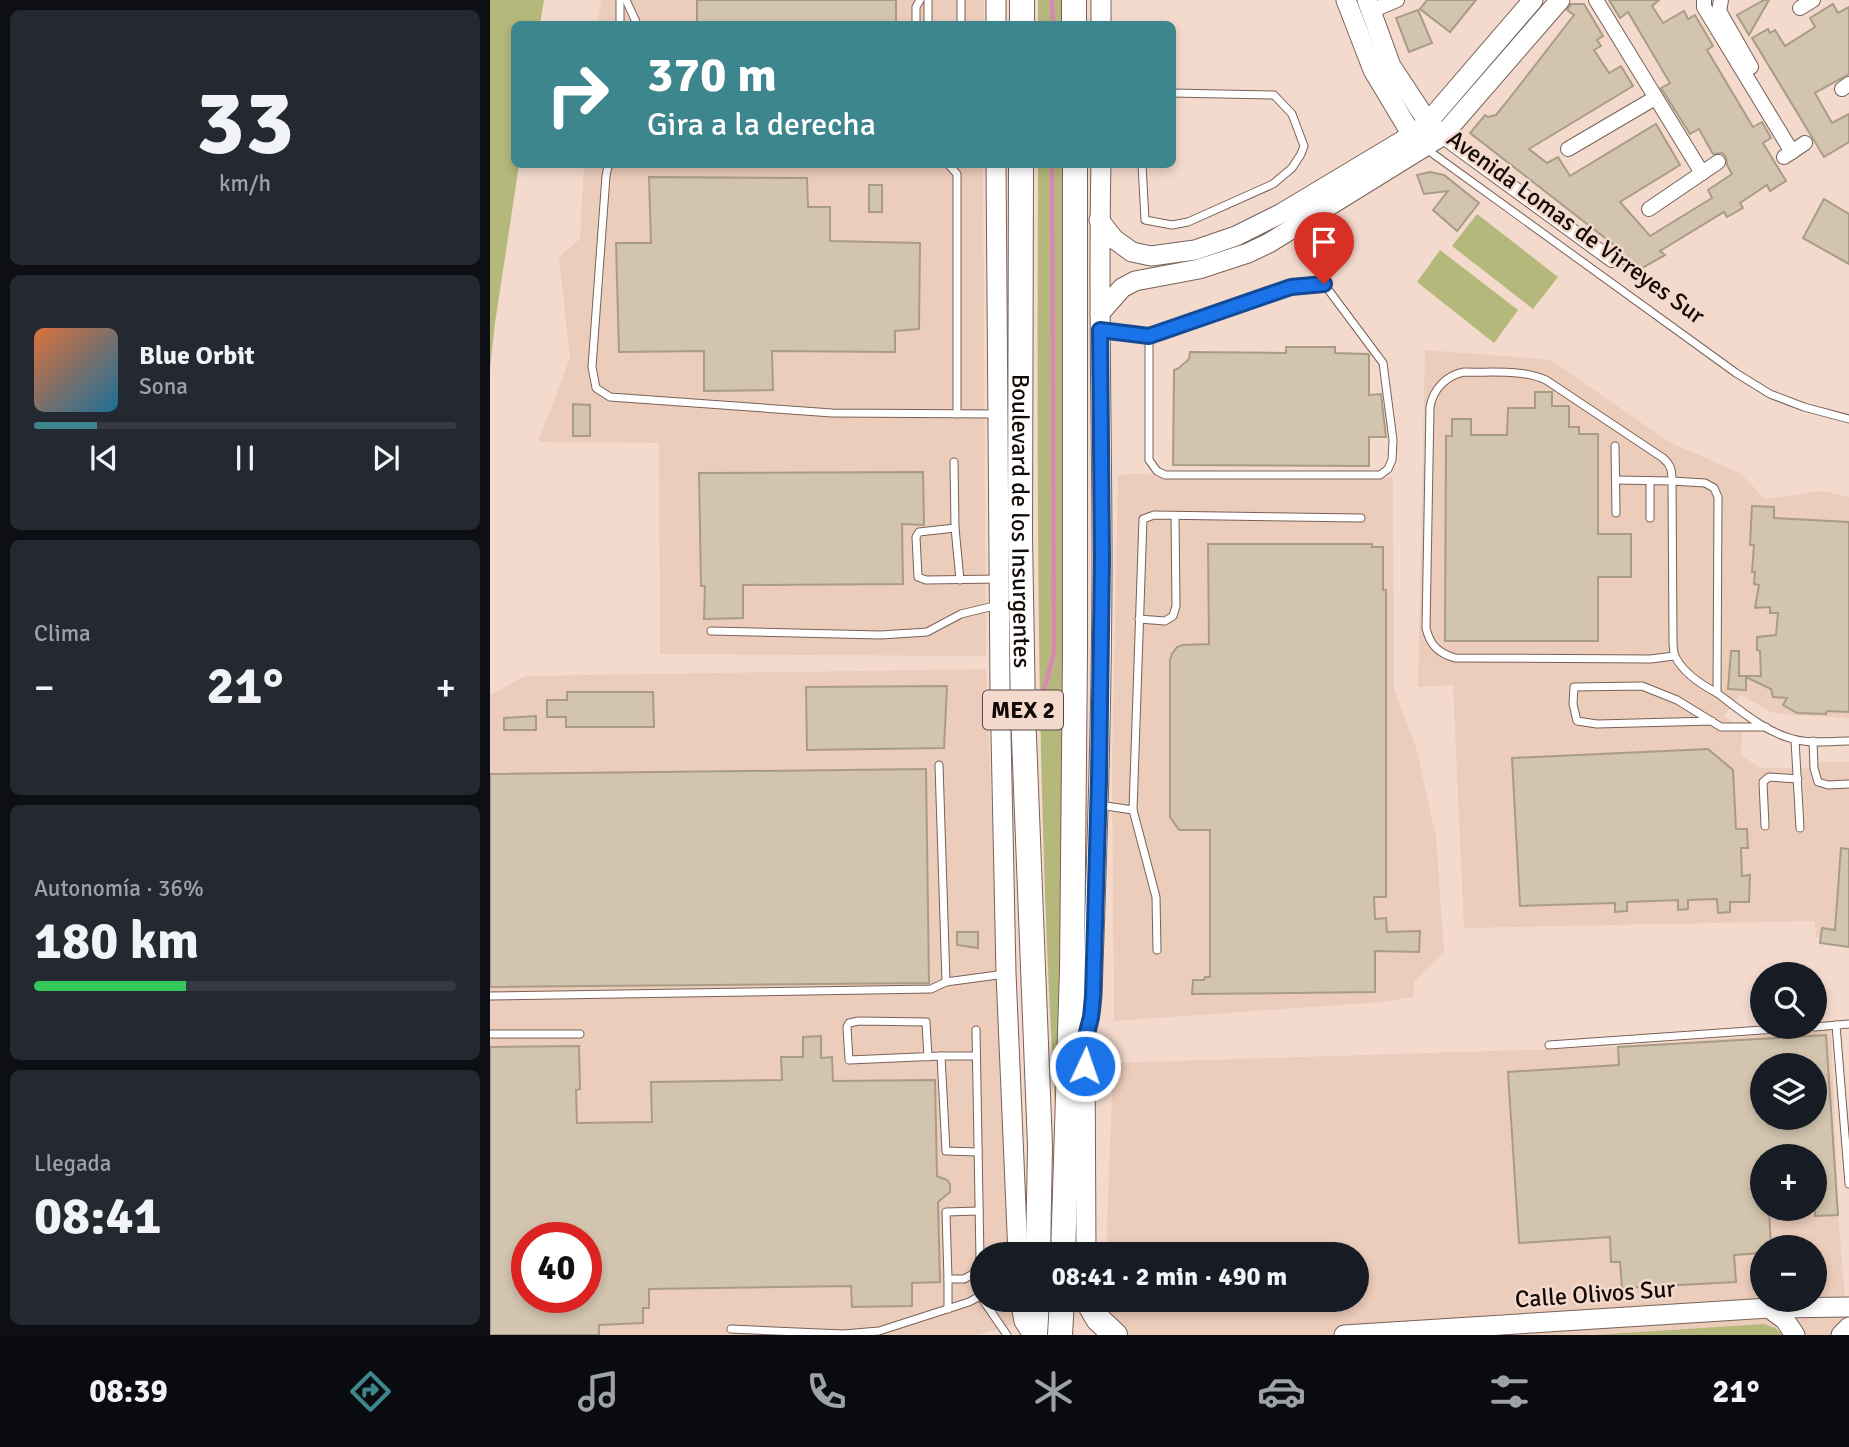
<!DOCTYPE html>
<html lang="es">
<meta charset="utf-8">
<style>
body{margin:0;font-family:Signika,sans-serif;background:#242831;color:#f1f3f6;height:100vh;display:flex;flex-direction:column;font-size:26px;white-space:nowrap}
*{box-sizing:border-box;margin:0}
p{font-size:23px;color:#9ea1a6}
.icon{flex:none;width:38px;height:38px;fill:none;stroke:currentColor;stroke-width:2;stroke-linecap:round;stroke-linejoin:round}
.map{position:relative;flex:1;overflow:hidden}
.side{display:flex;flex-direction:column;gap:10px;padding:10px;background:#0d0f14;width:490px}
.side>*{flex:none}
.banner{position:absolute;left:21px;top:21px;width:665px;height:147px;border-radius:10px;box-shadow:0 4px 10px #0003;background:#3e868d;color:#fff;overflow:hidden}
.fabs{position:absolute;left:1260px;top:962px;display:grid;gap:14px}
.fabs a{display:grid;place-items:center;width:77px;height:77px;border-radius:50%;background:#171b24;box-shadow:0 4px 10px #0003;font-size:35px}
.speed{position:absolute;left:21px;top:1222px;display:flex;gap:14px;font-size:35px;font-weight:700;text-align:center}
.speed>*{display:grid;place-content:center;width:91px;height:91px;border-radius:50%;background:#171b24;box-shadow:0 4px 10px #0003;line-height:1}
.speed .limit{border:10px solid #d22;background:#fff;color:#111}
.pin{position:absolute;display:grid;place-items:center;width:60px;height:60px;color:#fff;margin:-72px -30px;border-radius:50% 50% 50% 0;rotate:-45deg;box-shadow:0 0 7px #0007}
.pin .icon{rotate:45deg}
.me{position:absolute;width:77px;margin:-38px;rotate:3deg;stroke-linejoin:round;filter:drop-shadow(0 0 5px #0008)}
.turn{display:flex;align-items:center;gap:24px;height:147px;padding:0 21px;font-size:32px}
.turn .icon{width:91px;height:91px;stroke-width:2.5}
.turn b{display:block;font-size:49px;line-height:60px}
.big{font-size:52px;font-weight:700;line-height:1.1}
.side .tile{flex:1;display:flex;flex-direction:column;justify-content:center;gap:10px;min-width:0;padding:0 24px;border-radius:10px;background:#242831}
.side .dial{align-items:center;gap:0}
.dial b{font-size:91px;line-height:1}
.song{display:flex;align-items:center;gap:21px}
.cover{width:84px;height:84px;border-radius:10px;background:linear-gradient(135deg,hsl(20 70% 55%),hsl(200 70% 35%))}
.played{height:7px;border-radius:4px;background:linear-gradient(90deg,#3e868d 15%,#363941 15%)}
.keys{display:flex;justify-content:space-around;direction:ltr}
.heat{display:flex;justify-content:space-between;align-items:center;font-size:38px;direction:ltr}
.charge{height:10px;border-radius:5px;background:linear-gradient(90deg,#34c759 36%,#363941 0)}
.trip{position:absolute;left:480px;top:1242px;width:399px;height:70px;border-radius:35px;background:#171b24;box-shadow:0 4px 10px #0003;font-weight:700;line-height:70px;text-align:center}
.dock{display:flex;height:112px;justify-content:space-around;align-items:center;background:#090b0e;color:#9ea1a6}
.dock .icon{width:49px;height:49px}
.dock .current{color:#3e868d}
.dock b{font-size:32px;color:#f1f3f6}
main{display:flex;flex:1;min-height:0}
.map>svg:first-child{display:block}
.built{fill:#ecccbb;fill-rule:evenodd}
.green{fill:#b5b87b}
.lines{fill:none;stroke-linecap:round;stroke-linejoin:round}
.stream{stroke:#d889b2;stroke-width:4.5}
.building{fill:#d2c4ae;stroke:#a99c87;stroke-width:2;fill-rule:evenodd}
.lane-casing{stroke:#786257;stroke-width:9}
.street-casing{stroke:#786257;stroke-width:16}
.secondary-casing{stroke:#786257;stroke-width:21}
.highway-casing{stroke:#786257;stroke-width:26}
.lane{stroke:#fff;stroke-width:7}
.street{stroke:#fff;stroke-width:14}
.secondary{stroke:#fff;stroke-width:19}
.highway{stroke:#fff;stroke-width:24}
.route-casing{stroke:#114b97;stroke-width:18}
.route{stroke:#1a73e8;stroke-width:12}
.labels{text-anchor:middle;stroke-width:5;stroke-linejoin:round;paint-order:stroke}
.shield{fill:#f4dacd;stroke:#564842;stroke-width:2}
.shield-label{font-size:23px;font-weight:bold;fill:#120a06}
.street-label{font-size:24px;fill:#120a06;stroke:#f4dacd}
</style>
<main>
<section class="side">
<div class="tile dial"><b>33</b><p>km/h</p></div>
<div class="tile">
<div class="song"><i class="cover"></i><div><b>Blue Orbit</b><p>Sona</p></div></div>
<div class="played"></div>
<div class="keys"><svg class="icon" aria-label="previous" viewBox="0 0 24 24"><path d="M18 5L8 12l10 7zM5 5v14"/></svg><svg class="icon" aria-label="pause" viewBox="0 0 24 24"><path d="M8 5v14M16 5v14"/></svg><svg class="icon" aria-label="next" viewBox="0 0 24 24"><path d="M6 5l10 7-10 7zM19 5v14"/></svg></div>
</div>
<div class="tile"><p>Clima</p>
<div class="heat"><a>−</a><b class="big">21°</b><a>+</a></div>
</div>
<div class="tile"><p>Autonomía · 36%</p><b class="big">180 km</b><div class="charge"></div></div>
<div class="tile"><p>Llegada</p><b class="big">08:41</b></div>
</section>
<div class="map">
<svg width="1359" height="1335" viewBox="0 0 1359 1335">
<rect width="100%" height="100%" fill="#f4dacd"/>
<g class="built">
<path d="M111,0h383v24h-386z"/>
<path d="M94,165h399l3,491 -326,-2 -1,-211 -121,-1 32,-84 -11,-101 21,-18z"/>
<path d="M935,350l126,10 118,82 71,31 25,26 56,-8 28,6v221l-59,-3 -19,-3 -30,-17 -17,21 18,13 -1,26 19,13h49v-6h40v179l-33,-4 -1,-16 -351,7 -11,-243 -35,2z"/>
<path d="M641,474l262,3 1,211 23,63 19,86 8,116 -30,29 -1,15 -30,5 -269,19 -2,-255 6,-290z"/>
<path d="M496,669l24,586h-28v45h30l1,25 -37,10h-486v-640l35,-19zM37,1237h59v60h-59z"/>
<path d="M1341,1030l7,185 10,120h-731l-13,-15 1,-20h251v-45h-250l7,-192 505,-16zM1272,1066h53v52h-53zM1272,1157h53v52h-53zM1272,1248h53v52h-53z"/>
</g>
<g class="green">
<path d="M0,0h54l-4,24h-26v140l5,1 -24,158 -5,46z"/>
<rect x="548" y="0" width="29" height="24"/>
<path d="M548,165h31l-6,698 -4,93 3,81 -5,22 -2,46c-19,-313 -18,-627 -17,-940z"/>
<path d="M987,214l81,63 -25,32 -81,-63z"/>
<path d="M950,250l78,60 -24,33 -77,-61z"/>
<path d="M1274,1324l11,4 8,7h-189z"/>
</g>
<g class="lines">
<g class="stream">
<path d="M562,0l1,24"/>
<path d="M554,689l10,-36 -2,-489"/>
</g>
</g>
<g class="building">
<rect x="207" y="0" width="199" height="24"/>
<path d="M937,0h49l-26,32 -30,-23z"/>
<path d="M1119,0h50l-7,6 11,17 21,-12 4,8 7,-4 18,31 -6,4 46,77 9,-5 9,16 -8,5 23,38 -16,10 -3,-6 -27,18 3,5 -16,9 -3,-5 -64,39 5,4 -32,18 -12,-10 -1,-7 -8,-8 2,-3 -144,-112 15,-18 3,2 8,-2 13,-16 65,-84 -7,-5 4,-6h13l19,32 -6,4 4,6 -7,4 15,23 12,-7 12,20 -104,63 18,14 11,-6 12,19 86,-52 24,41 -60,37 30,34 62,-38 -4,-8 24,-16 -5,-9 -1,-8 -4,-4 -9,1 -14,-25 -9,5 -29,-46 9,-5 -42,-71 -8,6z"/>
<path d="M1274,0h5l-20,35 -12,-20z"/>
<path d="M1343,4l5,9 11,-6v67l-34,19 17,30 17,-9v28l-25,15 -72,-119 16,-9 2,4 5,-3 10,16 30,-19 -5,-9z"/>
<path d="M928,10l14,33 -23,9 -13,-34z"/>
<path d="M940,172l14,3 35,28 -22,28 -24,-21 15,-19 -24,3 -7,-19z"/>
<path d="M159,177l158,1 1,29h22v34l90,2 -1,86 -24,2v21l-123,-1 1,39 -69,1v-40l-85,1 -3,-109h35z"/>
<rect x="379" y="185" width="13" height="27"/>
<path d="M1334,199l25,15v50l-46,-26z"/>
<path d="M796,347h49v6l33,1 1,1v40l12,-1 5,43h-17v29l-196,-1 1,-95 5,-2 10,-9 1,-7 96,1z"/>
<path d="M1045,392h17v14h17v21h10v7h19v100h33v43h-33v64h-153l1,-205h6v-17h19v16h36l1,-27h27z"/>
<path d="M83,404l17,1v31h-17z"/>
<path d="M433,472l1,53 -22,-1 1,60 -160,1v33l-39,1 1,-33h-4l-2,-113z"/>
<path d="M1262,506l22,1v11l75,4v190l-22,-1 -1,3 -29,-1 -14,-8 4,-7 -14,-1 -2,-8 -25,-12v13l-18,-1 3,-38h8v25h22l-1,-25 -3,-1v-13l19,-2 2,-22h-8v-6l-15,1 4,-23 -5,-1 1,-12h-3l2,-27h-4z"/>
<path d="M718,544h164v3h11v43h3v307h-12l1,22 11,-1 1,14 33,-1 -1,21 -44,-1v41l-183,2 1,-14h11l1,-3h5v-147h-31l-9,-13v-157l2,-6 5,-7 6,-2 26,-1z"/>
<path d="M457,686l-3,62 -137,2 -1,-63z"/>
<path d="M77,692h86l1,35h-88v-10h-19v-17h20z"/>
<path d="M46,716v14h-32v-12z"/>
<path d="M1218,749l25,21 3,59h11l1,19h-7l1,28 8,-1 -1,27h-19v10l-12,1 -1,-14 -29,1v9l-10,1v-10l-51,2v9l-12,1v-9l-95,3 -8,-148z"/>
<path d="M436,769l3,214 -439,4v-213z"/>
<path d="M1351,848l8,1v98l-29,-4 2,-15 13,2z"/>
<path d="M467,932h21v16l-21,-3z"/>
<path d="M1336,1035l12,180 -23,1v-59h-53v52h7l2,39h-9v5l-28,2 2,27 -114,6 -2,-26h-9l-1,-25 -91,6 -11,-171 111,-7 -1,-18zM1272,1066h53v52h-53z"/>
<path d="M331,1036v22l11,-1 1,24 102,-1 2,96 10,4 3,4v8l-12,10 2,80 -28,1v23l-60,1 -1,-21 -202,3v19h-6v15l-44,2v10h-109v-288l89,-1 1,43 -4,1 1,33 75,-1 -1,-40 131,-2 -1,-23h22v-20zM37,1237h59v60h-59z"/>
</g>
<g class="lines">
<defs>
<g id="lane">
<path d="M130,0v24"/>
<path d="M136,0l11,24"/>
<path d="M471,0v24"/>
<path d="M426,24v-17l4,-7"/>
<path d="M438,24v-24"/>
<path d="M935,148l311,225 34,21 34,13 45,12"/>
<path d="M121,164l-3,2 -2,10 -14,191 4,21 14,9 222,16 164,1"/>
<path d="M458,164l9,10v240"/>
<path d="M652,164l3,56 27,5 16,-3 85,-38 19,-16 9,-14 3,-8 -12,-32 -18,-19 -102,-2"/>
<path d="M612,331l47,5 142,-49 33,-3 59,79 10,77 -1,20 -4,9 -8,6h-215l-8,-4 -8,-11v-124"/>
<path d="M1125,446l1,67"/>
<path d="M464,462l1,66 -36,4 -3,5 2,40 8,3 72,-1"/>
<path d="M1126,480l56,1c0,-11 -1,-16 -9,-23l-117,-78c-24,-11 -55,-7 -82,-8 -17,3 -31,17 -34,35l-4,221c4,17 12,25 29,30l196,1 23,-3"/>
<path d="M1182,481l33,2 9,5 4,9 -1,196c-15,-8 -33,-20 -41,-35 -3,-5 -3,-12 -3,-18z"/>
<path d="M1160,518v-37"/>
<path d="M465,528l5,52"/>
<path d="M649,619l26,2 8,-5 3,-10 -1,-90"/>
<path d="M221,631l170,4 46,-3 34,-18 37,-9"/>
<path d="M1227,693c23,17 48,39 76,46 16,5 39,2 56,2"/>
<path d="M1222,721l-115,3 -20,-3 -4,-17 1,-17 68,-1 35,14 44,27h45"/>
<path d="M1305,740l5,88"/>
<path d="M1323,741l1,27 4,14 10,3 21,-1"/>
<path d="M449,765l7,217"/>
<path d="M609,805l34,5 23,87 1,53"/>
<path d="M643,810l10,-291 11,-4 207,3"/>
<path d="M1275,826l-2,-44 6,-5 29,2"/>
<path d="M0,996l441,-7 15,-7 59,-8"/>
<path d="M1346,1025l13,159"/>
<path d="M1325,1027l34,-3"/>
<path d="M0,1034h90"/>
<path d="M1059,1045l256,-18"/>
<path d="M451,1056h35"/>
<path d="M438,1057l-2,-35 -67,-1 -10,2 -2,4 2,33 92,-4 5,95 32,1"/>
<path d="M458,1279l-2,-67 33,-1"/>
<path d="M493,1300l24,35"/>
<path d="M458,1309v-30h16l9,-5 7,-14 -4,-230"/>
<path d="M241,1329l112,5 36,-3 90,-29 13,-7"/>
</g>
<g id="street">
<path d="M1106,0l106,173"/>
<path d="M1214,0v7l88,145"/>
<path d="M1231,0l-2,11 32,56"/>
<path d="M1310,8l13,-8"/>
<path d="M881,11l26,-11"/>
<path d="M1352,89l7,-5"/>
<path d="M952,136l170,124"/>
<path d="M1078,149l87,-51"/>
<path d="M1294,157l21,-14"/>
<path d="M1159,209l69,-47"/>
</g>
<g id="secondary">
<path d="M506,0v24"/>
<path d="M611,0v24"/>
<path d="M856,0l27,70 39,65 9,9"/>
<path d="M877,0l24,66 37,56 8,8"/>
<path d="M506,164l4,523 6,286 12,282"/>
<path d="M609,220l15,19 18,13 19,4 44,-6 41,-14 46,-23 130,-78 16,-13 105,-122"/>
<path d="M610,313l22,-25 13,-7 64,-12 49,-16 21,-10 173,-107 118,-136"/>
<path d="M595,1046l1,209"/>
<path d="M582,1070c11,-26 18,-45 20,-74 5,-146 10,-293 10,-439 0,-131 -4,-262 -1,-393"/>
<path d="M530,1300l4,21 9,14"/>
<path d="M1279,1308l16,12 10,15"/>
<path d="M854,1335l425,-27 80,-1"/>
<path d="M1351,1335l8,-8"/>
</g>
<g id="highway">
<path d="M584,0v24"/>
<path d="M532,24v-24"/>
<path id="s1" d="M531,164l-1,373 3,175 17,434 -2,109"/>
<path d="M573,1255l9,-285 3,-318v-488"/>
<path d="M597,1300l11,19 17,16"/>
<path d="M545,1335l2,-35"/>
<path d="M570,1335l2,-35"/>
</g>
</defs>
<use href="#lane" class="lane-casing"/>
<use href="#street" class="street-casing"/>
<use href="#secondary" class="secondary-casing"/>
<use href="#highway" class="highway-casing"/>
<use href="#lane" class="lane"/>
<use href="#street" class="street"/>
<use href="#secondary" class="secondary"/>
<use href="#highway" class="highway"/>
</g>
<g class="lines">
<defs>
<path id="route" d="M595,1066v-26l6,-23 2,-21 6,-216 3,-221 -2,-229 49,6 142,-49 33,-3"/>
</defs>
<use href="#route" class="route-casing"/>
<use href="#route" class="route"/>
</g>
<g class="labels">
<rect class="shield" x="493" y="690.5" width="80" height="39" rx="5"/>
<g class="shield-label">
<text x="533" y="718">MEX 2</text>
</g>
<g class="street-label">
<text transform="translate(1086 227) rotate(36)" y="8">Avenida Lomas de Virreyes Sur</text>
<text dy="8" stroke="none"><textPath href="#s1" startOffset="357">Boulevard de los Insurgentes</textPath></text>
<text transform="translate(1105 1294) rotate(-4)" y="8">Calle Olivos Sur</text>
</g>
</g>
</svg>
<div class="fabs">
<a><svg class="icon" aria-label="search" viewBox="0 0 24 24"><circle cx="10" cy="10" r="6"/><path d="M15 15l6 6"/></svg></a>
<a><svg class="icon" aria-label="layers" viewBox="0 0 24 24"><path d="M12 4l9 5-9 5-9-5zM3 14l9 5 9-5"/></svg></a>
<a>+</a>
<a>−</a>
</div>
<div class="speed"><div class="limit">40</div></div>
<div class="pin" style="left:834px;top:284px;background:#d93025"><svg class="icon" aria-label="arrive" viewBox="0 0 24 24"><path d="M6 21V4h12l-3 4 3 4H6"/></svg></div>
<svg class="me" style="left:595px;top:1066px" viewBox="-20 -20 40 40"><circle r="17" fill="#1a73e8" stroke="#fff" stroke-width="3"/><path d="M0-11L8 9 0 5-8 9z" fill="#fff"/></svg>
<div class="trip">08:41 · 2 min · 490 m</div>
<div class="banner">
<div class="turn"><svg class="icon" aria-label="right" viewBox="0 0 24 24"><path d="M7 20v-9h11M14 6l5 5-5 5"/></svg><div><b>370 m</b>Gira a la derecha</div></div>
</div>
</div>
</main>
<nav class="dock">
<b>08:39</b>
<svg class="icon current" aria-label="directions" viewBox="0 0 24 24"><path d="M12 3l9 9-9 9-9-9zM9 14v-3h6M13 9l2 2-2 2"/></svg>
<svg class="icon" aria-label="music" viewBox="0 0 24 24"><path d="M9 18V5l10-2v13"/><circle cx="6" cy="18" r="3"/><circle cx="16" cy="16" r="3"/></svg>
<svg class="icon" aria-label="phone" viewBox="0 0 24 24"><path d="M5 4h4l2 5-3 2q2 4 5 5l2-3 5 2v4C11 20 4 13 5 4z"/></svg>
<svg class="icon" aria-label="climate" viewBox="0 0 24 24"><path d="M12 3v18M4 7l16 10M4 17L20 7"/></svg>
<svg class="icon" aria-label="car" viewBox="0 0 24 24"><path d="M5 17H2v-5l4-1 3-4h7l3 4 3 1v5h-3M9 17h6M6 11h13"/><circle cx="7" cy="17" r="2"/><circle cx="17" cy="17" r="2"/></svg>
<svg class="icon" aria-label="filters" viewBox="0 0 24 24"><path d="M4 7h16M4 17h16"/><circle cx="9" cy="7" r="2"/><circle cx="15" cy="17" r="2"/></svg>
<b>21°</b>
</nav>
